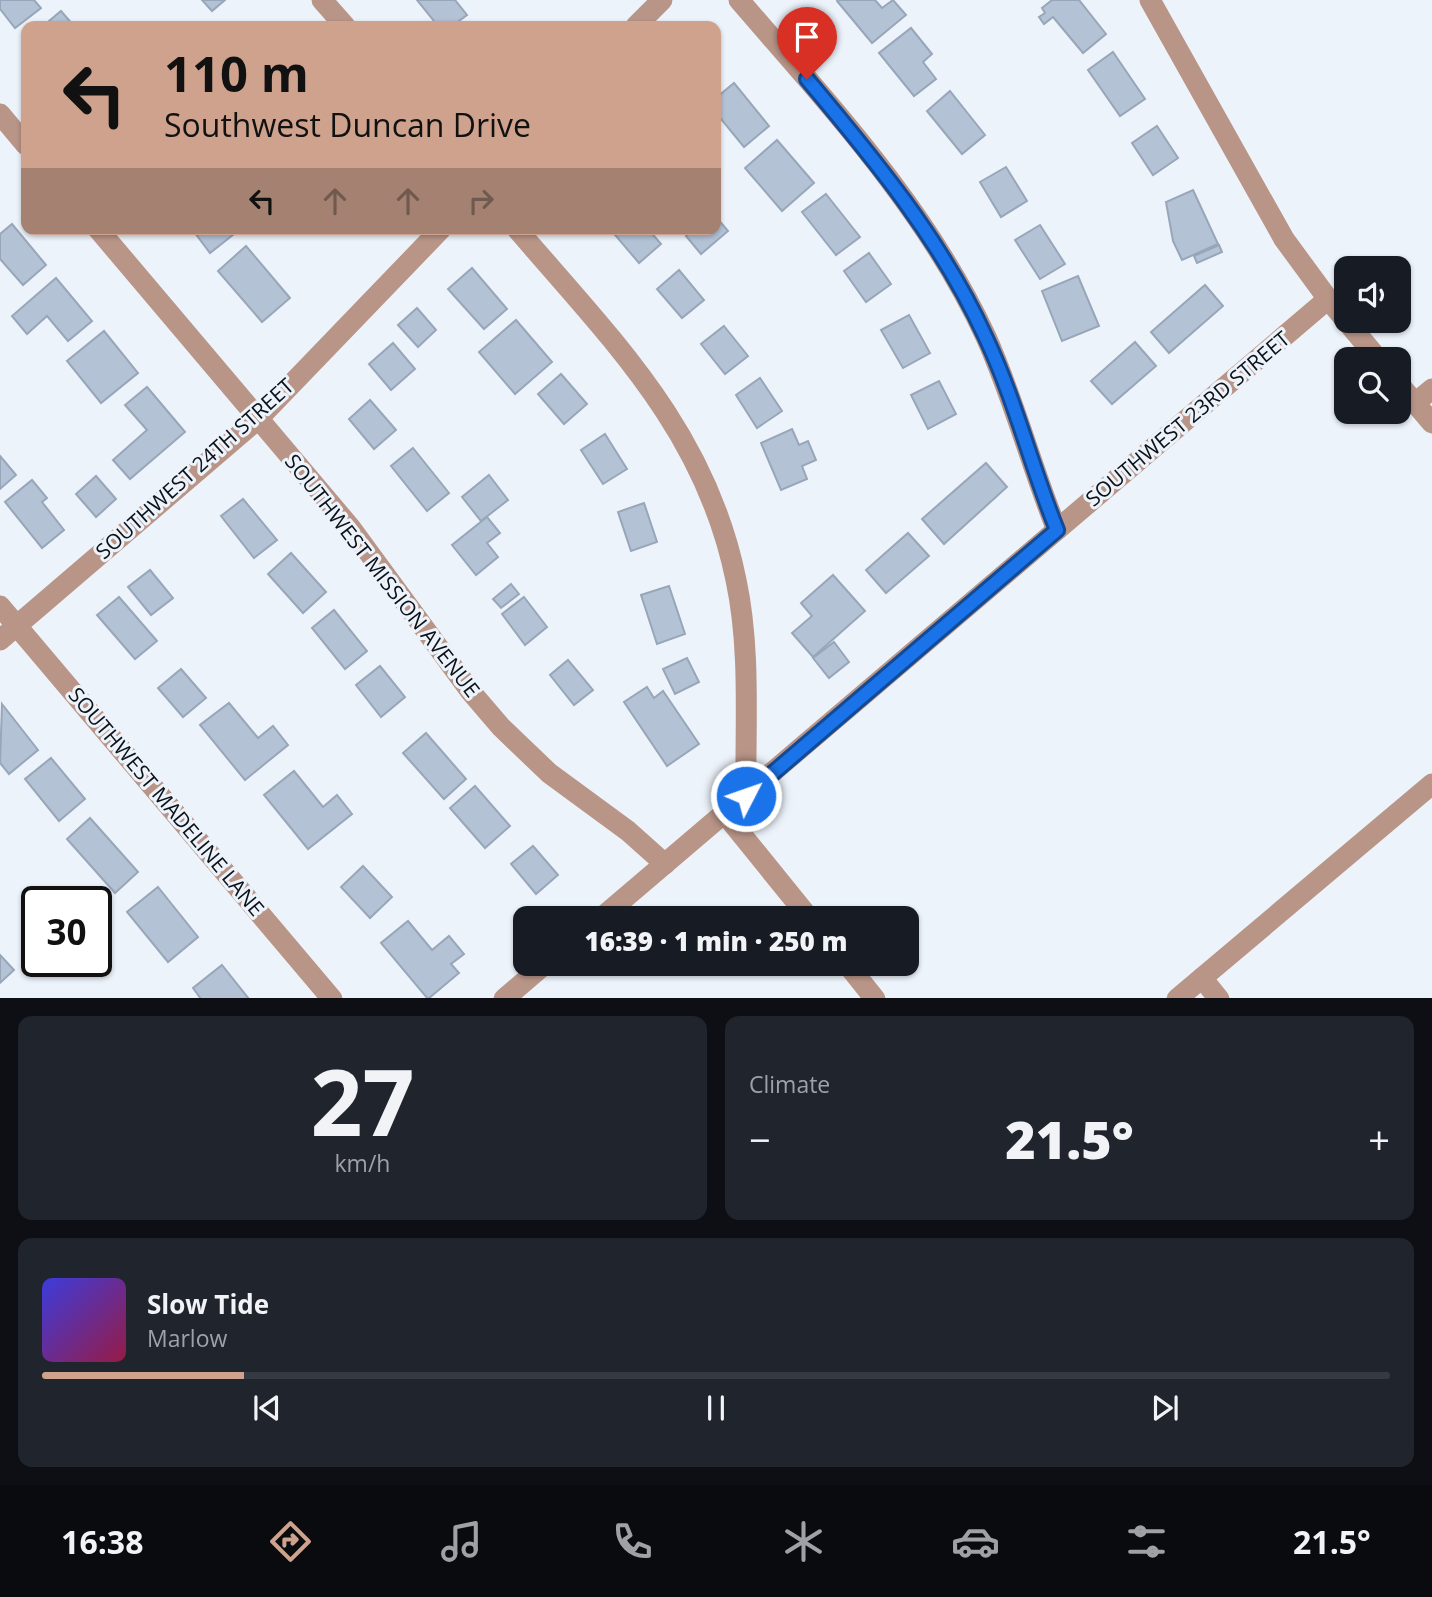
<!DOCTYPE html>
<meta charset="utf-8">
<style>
body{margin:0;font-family:"Open Sans",sans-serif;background:#20242c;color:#f1f3f6;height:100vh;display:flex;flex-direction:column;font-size:26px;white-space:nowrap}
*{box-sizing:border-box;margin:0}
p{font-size:23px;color:#9ea1a6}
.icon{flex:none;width:38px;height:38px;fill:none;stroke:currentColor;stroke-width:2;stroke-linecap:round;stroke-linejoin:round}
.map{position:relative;height:998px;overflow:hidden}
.side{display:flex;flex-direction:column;gap:18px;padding:18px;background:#0d0f14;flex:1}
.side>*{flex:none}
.guide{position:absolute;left:21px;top:21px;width:700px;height:214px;border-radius:14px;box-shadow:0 2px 5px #0004;background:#cea28d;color:#111;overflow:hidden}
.tools{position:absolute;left:1334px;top:256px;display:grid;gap:14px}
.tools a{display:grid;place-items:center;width:77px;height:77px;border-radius:14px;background:#171b24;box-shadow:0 2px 5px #0004;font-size:35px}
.speed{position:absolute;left:21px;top:886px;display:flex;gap:14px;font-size:35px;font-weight:700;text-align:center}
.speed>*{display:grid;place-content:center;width:91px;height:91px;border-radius:50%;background:#171b24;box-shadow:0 2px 5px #0004;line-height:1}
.speed .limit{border:4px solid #111;border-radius:10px;background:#fff;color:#111}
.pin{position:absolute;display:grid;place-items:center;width:60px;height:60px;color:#fff;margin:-72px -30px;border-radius:50% 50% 50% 0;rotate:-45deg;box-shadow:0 0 7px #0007}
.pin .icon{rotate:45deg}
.me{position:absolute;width:77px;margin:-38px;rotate:49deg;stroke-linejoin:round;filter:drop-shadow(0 0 5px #0008)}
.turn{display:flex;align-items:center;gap:24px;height:147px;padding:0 28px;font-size:32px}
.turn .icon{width:91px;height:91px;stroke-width:2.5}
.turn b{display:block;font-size:49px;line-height:60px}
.lanes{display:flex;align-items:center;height:66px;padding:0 28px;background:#0003;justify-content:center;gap:35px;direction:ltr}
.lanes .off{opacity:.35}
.big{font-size:52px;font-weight:800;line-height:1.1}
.side .widget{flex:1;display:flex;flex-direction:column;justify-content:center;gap:10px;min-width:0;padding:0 24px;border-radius:14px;background:#20242c}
.side .dial{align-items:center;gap:0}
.dial b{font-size:91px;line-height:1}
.song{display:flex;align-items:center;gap:21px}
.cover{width:84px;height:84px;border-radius:10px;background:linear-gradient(135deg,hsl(240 70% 55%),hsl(340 70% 35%))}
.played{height:7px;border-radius:4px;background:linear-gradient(90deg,#cea28d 15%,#363941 15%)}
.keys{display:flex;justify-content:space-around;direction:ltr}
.heat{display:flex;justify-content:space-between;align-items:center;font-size:38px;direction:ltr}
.side .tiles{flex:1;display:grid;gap:18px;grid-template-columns:1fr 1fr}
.widget:last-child{grid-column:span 2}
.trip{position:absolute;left:513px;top:906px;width:406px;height:70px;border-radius:14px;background:#171b24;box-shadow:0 2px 5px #0004;font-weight:800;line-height:70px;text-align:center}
.menu{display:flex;height:112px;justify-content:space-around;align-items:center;background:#090b0e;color:#9ea1a6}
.menu .icon{width:49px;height:49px}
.menu .on{color:#cea28d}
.menu b{font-size:32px;color:#f1f3f6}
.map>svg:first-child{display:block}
.building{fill:#b4c2d6;stroke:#98a6b9;stroke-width:2}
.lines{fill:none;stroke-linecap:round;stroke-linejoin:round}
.minor{stroke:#b99588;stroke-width:21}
.route-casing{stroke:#114b97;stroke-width:18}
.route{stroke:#1a73e8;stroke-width:12}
.labels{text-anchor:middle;stroke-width:6;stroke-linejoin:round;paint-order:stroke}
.street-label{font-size:21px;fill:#0c1118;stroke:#edf3fb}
</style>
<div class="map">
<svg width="1432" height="999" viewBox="0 0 1432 999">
<rect width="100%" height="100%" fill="#edf3fb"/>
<g class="building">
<path d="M0,0h34l7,8 -26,20 -15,-19z"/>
<path d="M202,0h23l-13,11z"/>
<path d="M417,0h38l12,15 -15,11h-14z"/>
<path d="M838,0h37l7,8 11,-8 13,15 -34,28 -35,-42z"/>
<path d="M1052,0h27l27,34 -23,19 -30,-36 -9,7 -5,-7 6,-4 -3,-5z"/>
<path d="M61,11l13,15h-31z"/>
<path d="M911,28l21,26 -9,8 13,17 -22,17 -35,-43z"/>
<path d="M1113,52l32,47 -25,17 -32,-46z"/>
<path d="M734,83l35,43 -25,21 -28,-34v-15z"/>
<path d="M950,91l35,44 -23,19 -35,-43z"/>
<path d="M1157,126l21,32 -25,17 -21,-32z"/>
<path d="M777,140l37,43 -32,28 -37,-43z"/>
<path d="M1006,167l21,34 -26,16 -21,-35z"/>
<path d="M1193,190l25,54 -36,16 -9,-19 -7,-39z"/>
<path d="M826,194l34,43 -24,18 -34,-43z"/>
<path d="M716,217l12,14 -27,23 -15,-18 7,-7h23z"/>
<path d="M12,224l34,41 -23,20 -23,-26v-25z"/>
<path d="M1040,225l25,39 -25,15 -25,-39z"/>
<path d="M192,229h39l3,5 -24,19z"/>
<path d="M610,229h38l13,15 -22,19z"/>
<path d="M1219,245l3,7 -25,11 -3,-7z"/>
<path d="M246,246l44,52 -28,24 -44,-51z"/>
<path d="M869,253l22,31 -25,18 -22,-31z"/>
<path d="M472,268l35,41 -23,20 -36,-40z"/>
<path d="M679,270l25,30 -22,18 -25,-29z"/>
<path d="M1078,276l21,50 -37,15 -20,-50z"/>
<path d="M56,278l36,43 -24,20 -21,-25 -20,18 -15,-18z"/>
<path d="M1205,285l18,21 -54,47 -18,-21z"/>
<path d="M417,308l19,22 -18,17 -20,-22z"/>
<path d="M909,315l21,38 -27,15 -22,-38z"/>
<path d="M516,320l36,42 -37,32 -36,-42z"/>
<path d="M724,326l24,30 -23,18 -24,-30z"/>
<path d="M104,331l34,42 -37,30 -34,-42z"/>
<path d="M1135,342l21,24 -44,38 -21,-23z"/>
<path d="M393,343l22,26 -24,21 -22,-26z"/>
<path d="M561,374l26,30 -23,20 -26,-30z"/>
<path d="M760,378l22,33 -25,17 -21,-33z"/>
<path d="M939,381l17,33 -28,15 -17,-34z"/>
<path d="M147,387l38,45 -55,47 -17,-19 34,-30 -22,-25z"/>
<path d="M370,400l26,30 -22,19 -25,-30z"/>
<path d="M792,429l7,16 9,-4 8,19 -14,6 5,13 -26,11 -20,-47z"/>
<path d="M605,434l22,35 -24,15 -22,-34z"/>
<path d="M413,448l36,45 -22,18 -36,-45z"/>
<path d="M0,456l16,19 -16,14z"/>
<path d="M986,463l21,24 -63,57 -22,-25z"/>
<path d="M489,475l19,25 -27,21 -19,-24z"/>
<path d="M96,476l20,23 -20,18 -20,-23z"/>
<path d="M32,480l15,18 -5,4 22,28 -22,18 -37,-46z"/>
<path d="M243,499l34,41 -23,18 -33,-42z"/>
<path d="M644,503l13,39 -26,9 -13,-39z"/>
<path d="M487,517l13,16 -13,10 11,14 -22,18 -24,-30z"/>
<path d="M908,533l21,23 -43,37 -20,-23z"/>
<path d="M291,553l35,39 -23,21 -35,-39z"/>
<path d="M150,570l23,28 -22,17 -23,-28z"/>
<path d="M833,575l32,36 -52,46 -21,-24 20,-17 -11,-13z"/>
<path d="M511,584l8,10 -18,14 -8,-9z"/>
<path d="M669,586l16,48 -28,10 -16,-49z"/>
<path d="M119,597l38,44 -22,18 -38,-44z"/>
<path d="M524,597l23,30 -22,18 -23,-31z"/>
<path d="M334,610l33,41 -22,18 -33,-41z"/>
<path d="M834,642l15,20 -20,16 -16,-20z"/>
<path d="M687,658l12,24 -24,12 -12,-25z"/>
<path d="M568,660l25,30 -19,15 -24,-30z"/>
<path d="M380,666l25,31 -24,20 -25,-32z"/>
<path d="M181,669l25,29 -23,19 -25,-29z"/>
<path d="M647,687l7,11 9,-7 36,53 -32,22 -43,-64z"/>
<path d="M229,703l29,35 15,-12 15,19 -43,35 -45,-55z"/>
<path d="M2,704l36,46 -29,24 -9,-11z"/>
<path d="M426,733l40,46 -22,20 -41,-46z"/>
<path d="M51,758l34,41 -26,22 -34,-42z"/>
<path d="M294,771l29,36 14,-12 15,19 -44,35 -44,-54z"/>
<path d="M475,786l35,40 -25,22 -35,-40z"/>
<path d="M90,818l48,54 -23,21 -48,-54z"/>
<path d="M533,846l25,29 -22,19 -25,-30z"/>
<path d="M363,866l29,31 -22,21 -29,-31z"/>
<path d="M158,887l40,50 -30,25 -41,-50z"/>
<path d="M408,921l24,29 17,-14 15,18 -13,10 8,9 -31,26 -47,-56z"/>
<path d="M0,955l14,15 -14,13z"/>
<path d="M222,965l27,34h-48l-8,-11z"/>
</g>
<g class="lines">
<g class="minor">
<path d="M322,0l23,26"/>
<path d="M739,0c91,106 188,209 247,337 28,62 45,129 71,193"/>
<path d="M1150,0l134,239 44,60 50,60"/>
<path d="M636,26l26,-26"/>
<path d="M0,114l26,31"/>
<path d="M98,229l252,298 121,165 30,35 48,46 79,58 37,33"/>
<path d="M517,229c95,111 189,202 219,351 15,70 9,145 10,216"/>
<path d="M1398,383l34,40"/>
<path d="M1415,403l17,-14"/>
<path d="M0,606l332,393"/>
<path d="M0,640l258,-221 183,-190"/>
<path d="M725,814l85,105"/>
<path d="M600,919l728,-620"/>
<path d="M847,964l28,35"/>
<path d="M1202,978l17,21"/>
<path d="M504,999l41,-35"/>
<path d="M1177,999l255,-215"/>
</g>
</g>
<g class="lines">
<defs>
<path id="route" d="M746,796l311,-266c-26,-64 -42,-131 -72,-194 -44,-96 -110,-176 -178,-257"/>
</defs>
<use href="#route" class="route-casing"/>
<use href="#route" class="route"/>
</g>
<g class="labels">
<g class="street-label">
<text transform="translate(1188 419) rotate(-40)" y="7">SOUTHWEST 23RD STREET</text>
<text transform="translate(195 469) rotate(-42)" y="7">SOUTHWEST 24TH STREET</text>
<text transform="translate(382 576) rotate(52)" y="7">SOUTHWEST MISSION AVENUE</text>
<text transform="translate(166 802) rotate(50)" y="7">SOUTHWEST MADELINE LANE</text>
</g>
</g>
</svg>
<div class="tools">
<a><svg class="icon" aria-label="sound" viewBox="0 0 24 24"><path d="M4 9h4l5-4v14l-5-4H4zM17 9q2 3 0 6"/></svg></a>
<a><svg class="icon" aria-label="search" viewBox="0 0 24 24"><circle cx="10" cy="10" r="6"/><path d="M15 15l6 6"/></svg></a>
</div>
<div class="speed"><div class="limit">30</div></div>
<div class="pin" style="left:807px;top:79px;background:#d93025"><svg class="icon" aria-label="arrive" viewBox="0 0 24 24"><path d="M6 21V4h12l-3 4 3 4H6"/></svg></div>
<svg class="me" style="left:746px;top:796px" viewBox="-20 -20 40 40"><circle r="17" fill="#1a73e8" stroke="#fff" stroke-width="3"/><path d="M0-11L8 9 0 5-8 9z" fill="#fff"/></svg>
<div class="trip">16:39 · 1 min · 250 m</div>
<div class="guide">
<div class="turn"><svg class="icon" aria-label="left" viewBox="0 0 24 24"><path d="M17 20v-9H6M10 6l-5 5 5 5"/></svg><div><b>110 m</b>Southwest Duncan Drive</div></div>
<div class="lanes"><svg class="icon" aria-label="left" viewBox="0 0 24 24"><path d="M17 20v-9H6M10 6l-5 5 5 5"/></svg><svg class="icon off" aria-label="ahead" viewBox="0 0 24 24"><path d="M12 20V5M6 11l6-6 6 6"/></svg><svg class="icon off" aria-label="ahead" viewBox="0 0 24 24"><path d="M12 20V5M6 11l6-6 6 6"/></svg><svg class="icon off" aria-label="right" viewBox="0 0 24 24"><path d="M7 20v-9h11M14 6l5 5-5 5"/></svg></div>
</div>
</div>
<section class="side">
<div class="tiles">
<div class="widget dial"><b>27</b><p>km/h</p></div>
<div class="widget"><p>Climate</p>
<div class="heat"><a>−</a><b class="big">21.5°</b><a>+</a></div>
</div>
<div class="widget">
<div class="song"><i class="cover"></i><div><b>Slow Tide</b><p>Marlow</p></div></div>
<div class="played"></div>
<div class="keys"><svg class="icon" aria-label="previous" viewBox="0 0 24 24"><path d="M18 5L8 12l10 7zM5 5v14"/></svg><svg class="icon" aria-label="pause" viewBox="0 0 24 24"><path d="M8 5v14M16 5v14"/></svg><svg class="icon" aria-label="next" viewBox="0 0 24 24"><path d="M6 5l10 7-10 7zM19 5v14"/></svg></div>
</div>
</div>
</section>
<nav class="menu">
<b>16:38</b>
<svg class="icon on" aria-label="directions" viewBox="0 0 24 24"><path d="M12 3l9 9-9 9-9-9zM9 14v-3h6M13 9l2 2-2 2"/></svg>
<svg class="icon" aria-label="music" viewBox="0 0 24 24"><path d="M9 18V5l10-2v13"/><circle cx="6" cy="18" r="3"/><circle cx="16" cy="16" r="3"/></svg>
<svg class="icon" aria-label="phone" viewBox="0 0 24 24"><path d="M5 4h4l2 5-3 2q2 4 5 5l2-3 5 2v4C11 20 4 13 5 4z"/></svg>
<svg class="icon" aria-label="climate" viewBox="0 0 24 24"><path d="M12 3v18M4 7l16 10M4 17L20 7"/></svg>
<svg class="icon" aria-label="car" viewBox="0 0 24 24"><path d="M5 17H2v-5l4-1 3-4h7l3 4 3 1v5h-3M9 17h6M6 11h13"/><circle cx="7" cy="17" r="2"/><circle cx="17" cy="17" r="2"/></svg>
<svg class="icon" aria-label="filters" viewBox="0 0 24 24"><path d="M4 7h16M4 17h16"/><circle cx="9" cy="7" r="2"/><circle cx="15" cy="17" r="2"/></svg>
<b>21.5°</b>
</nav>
